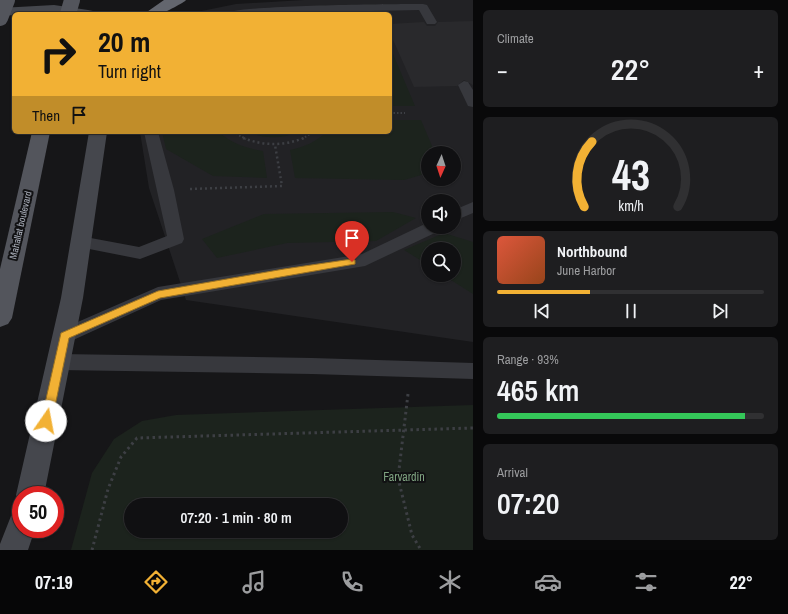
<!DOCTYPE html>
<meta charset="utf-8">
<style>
body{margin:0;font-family:"Archivo Narrow",sans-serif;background:#1e1e20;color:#f1f3f6;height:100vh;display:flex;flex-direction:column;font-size:15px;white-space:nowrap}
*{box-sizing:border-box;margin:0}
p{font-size:13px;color:#9c9d9f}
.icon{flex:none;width:22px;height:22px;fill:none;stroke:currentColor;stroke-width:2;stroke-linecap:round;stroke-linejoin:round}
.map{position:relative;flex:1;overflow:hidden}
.sheet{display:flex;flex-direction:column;gap:10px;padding:10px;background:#09090a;width:315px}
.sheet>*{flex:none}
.guide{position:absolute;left:12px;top:12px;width:380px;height:122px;border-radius:6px;box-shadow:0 1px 3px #0004,0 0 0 1px #303032;background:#f2b134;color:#111;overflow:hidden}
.needle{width:26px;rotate:183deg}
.buttons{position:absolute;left:421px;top:146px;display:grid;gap:8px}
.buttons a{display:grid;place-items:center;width:40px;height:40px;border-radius:50%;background:#101012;box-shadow:0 1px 3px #0004,0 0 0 1px #303032;font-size:20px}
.speed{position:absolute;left:12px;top:486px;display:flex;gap:8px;font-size:20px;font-weight:700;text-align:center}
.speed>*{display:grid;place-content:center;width:52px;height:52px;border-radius:50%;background:#101012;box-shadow:0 1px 3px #0004,0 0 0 1px #303032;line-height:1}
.speed .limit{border:6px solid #d22;background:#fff;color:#111}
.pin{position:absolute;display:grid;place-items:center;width:34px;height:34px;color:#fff;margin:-41px -17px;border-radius:50% 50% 50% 0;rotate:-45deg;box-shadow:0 0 4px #0007}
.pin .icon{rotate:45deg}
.me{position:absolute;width:44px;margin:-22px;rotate:12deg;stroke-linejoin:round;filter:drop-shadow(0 0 3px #0008)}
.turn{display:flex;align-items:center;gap:14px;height:84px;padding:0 20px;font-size:18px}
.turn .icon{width:52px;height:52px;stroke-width:2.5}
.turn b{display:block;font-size:28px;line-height:34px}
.then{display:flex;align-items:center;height:38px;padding:0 20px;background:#0003;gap:8px;font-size:15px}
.big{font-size:30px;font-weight:600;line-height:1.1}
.sheet .widget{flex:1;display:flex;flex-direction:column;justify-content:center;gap:6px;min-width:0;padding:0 14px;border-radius:6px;background:#1e1e20}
.sheet .dial{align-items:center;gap:0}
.dial svg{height:104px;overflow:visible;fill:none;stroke:#303032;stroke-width:7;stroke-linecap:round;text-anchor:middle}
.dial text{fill:#f1f3f6;stroke:none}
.song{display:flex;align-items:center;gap:12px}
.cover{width:48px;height:48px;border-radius:6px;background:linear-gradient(135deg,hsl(10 70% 55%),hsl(20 70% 35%))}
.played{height:4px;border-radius:2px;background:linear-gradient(90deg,#f2b134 35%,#303032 35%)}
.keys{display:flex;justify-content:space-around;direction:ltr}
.heat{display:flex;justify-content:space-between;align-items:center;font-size:22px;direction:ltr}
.charge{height:6px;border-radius:3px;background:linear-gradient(90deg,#34c759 93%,#303032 0)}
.trip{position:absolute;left:124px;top:498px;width:224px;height:40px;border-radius:20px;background:#101012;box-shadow:0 1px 3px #0004,0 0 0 1px #303032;font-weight:600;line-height:40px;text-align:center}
.menu{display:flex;height:64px;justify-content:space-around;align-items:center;background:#060607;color:#9c9d9f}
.menu .icon{width:28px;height:28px}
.menu .current{color:#f2b134}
.menu b{font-size:18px;color:#f1f3f6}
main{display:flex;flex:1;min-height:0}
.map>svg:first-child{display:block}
.built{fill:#222225;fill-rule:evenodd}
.green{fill:#1c231d;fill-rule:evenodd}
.building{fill:#29292c}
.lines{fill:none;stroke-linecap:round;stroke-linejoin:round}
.path-far2{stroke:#3d3f44;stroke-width:2;stroke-dasharray:1.5 2;stroke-linecap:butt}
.path-far1{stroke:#3d3f44;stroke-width:2.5;stroke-dasharray:2 3;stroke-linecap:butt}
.path{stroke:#3d3f44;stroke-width:3;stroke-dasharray:2.5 3.5;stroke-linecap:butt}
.lane{fill:#37383d;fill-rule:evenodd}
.secondary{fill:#45474d;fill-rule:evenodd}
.primary{fill:#53555c;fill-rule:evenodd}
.highway{fill:#63666e;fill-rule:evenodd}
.primary-bridge{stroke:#53555c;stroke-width:16}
.route{fill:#f2b134;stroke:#9d7322}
.labels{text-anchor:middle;stroke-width:4;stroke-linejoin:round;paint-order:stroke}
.street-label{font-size:10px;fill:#a8adb8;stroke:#111113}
.near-park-label{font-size:12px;fill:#7fa381;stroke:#111113}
</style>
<main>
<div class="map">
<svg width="473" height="550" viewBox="0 0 473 550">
<rect width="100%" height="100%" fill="#161618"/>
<path class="built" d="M304,0h169v342l-287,-42 -37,-112 -9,-56h250v-118h-203l49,-10zM428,153h26v26h-26zM428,201h26v26h-26zM428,249h26v26h-26z"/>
<g class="green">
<path d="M393,54l22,52h-25v-51z"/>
<path d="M390,120h31l14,33h-7v20l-24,7 -109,-2 -5,-28c15,-3 25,-8 37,-18h63z"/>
<path d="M162,132h57c13,12 27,16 44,19l4,27 -54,-2 -47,-27z"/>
<path d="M248,132h50c-16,7 -34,7 -50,0z"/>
<path d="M393,212l23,6 -40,23 -89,2 -70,15 -15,-19 62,-25z"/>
<path d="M444,233l29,9v52l-30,-19h11v-26h-26v16l-24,-15z"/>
<path d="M473,405v145h-402l21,-77 22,-34 28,-18 34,-6zM131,505h210v26h-210z"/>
</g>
<path class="building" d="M473,21v64l-9,-5 -7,6 -43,1 -24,-54v-9l34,-2 3,4h8l3,-4z"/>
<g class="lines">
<g class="path-far2">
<path d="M390,113h15"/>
<path d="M233,132l13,7"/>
<path d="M302,139l11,-7"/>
</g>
<g class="path-far1">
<path d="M243,138c21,8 41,8 61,0"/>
<path d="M190,189l92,-3 -7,-41"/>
</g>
<g class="path">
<path d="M408,394l-10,84 14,57 9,15"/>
<path d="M92,550l16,-61 13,-32 16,-19 336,-10"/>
</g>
<g class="lane">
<path d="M423,4l4,1 10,17 -2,2h-8l-8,-14 -195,4c7,-9 176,-10 199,-10z"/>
<path d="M464,81l4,1 5,8v17l-5,-1 -10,-21z"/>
<path d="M144,132h14l16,58 10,49 -2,4 -42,16 -66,-13 -2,-4 2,-4 6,-2 59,11 28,-11z"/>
<path d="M473,202v11l-19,8v-11z"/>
<path d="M427,223l1,4h13l-2,4 -74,35 -204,34 -90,41 -7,2 -7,-2 -2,-5 2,-5 101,-44 204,-33z"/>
<path d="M59,354l253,4 161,5v16l-161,-5 -253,-4 -7,-3 -2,-5 2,-5z"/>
</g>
<g class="secondary">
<path d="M54,5l34,5 5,1 2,3h-81v1l-14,1v-8z"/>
<path d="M89,132h18l-24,166 -39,197h-23v10l-5,-10 45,-197z"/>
<path d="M21,512v17h14l-7,21h-28v-6l11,-28z"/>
</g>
<path class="primary" d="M32,132h18l-38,186 -4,6 -8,3v-58z"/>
<path class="highway" d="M164,0h22c-1,2 -22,13 -26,14 -4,1 -11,0 -16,0z"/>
<g class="primary-bridge">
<path d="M68,14l4,-14"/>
<path d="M0,18l7,-18"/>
</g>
</g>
<path class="route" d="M352,259l3,1v4l-195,34 -91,40 -17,83 -2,4h-8l-1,-4 20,-88 97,-42 126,-22z"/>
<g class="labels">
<g class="street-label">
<text transform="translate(20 225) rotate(-77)" y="4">Mahallat boulevard</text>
</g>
<g class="near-park-label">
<text x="404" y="481">Farvardin</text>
</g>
</g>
</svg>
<div class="buttons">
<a><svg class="needle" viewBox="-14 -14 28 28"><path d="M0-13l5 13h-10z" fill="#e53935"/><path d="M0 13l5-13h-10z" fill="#9c9d9f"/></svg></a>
<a><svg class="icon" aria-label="sound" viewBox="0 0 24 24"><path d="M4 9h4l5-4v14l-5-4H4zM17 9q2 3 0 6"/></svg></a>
<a><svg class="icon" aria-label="search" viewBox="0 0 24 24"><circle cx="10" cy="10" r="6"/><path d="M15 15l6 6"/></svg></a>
</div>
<div class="speed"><div class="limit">50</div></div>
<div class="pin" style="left:352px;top:262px;background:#d93025"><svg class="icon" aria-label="arrive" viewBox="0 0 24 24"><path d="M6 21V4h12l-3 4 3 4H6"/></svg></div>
<svg class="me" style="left:46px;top:421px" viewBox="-20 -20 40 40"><circle r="19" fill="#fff"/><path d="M0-13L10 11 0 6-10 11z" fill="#f2b134"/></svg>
<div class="trip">07:20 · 1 min · 80 m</div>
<div class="guide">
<div class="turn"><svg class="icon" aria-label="right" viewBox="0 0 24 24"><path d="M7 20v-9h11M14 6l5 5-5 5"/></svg><div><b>20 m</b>Turn right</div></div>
<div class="then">Then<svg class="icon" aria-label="arrive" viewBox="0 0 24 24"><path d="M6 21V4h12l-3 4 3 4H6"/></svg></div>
</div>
</div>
<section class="sheet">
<div class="widget"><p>Climate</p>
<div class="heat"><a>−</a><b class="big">22°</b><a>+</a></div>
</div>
<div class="widget dial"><svg viewBox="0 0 100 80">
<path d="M14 69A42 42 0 1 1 86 69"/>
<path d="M14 69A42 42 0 0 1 20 19" stroke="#f2b134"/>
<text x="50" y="56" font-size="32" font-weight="700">43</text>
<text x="50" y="72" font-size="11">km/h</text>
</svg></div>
<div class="widget">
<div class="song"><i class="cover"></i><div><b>Northbound</b><p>June Harbor</p></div></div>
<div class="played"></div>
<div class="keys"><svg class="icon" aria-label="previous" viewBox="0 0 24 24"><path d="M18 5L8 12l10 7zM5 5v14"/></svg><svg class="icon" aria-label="pause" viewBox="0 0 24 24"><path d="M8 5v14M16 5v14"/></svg><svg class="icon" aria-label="next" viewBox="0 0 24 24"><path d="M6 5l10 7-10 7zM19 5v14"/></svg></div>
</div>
<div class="widget"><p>Range · 93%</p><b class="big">465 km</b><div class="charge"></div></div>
<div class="widget"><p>Arrival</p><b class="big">07:20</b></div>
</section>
</main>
<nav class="menu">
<b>07:19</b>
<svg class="icon current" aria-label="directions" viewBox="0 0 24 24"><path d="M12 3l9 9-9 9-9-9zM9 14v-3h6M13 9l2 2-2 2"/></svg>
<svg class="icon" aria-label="music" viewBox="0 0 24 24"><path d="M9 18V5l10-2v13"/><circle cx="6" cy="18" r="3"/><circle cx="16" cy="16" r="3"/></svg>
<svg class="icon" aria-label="phone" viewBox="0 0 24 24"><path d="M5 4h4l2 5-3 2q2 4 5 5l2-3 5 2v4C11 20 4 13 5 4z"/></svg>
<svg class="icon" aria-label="climate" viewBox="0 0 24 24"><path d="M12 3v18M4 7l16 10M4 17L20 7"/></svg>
<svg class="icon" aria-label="car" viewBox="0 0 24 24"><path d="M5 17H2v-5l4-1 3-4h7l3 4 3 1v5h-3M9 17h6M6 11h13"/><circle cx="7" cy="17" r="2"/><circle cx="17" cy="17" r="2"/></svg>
<svg class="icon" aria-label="filters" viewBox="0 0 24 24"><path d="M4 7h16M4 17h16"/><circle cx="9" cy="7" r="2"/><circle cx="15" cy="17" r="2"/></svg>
<b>22°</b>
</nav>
